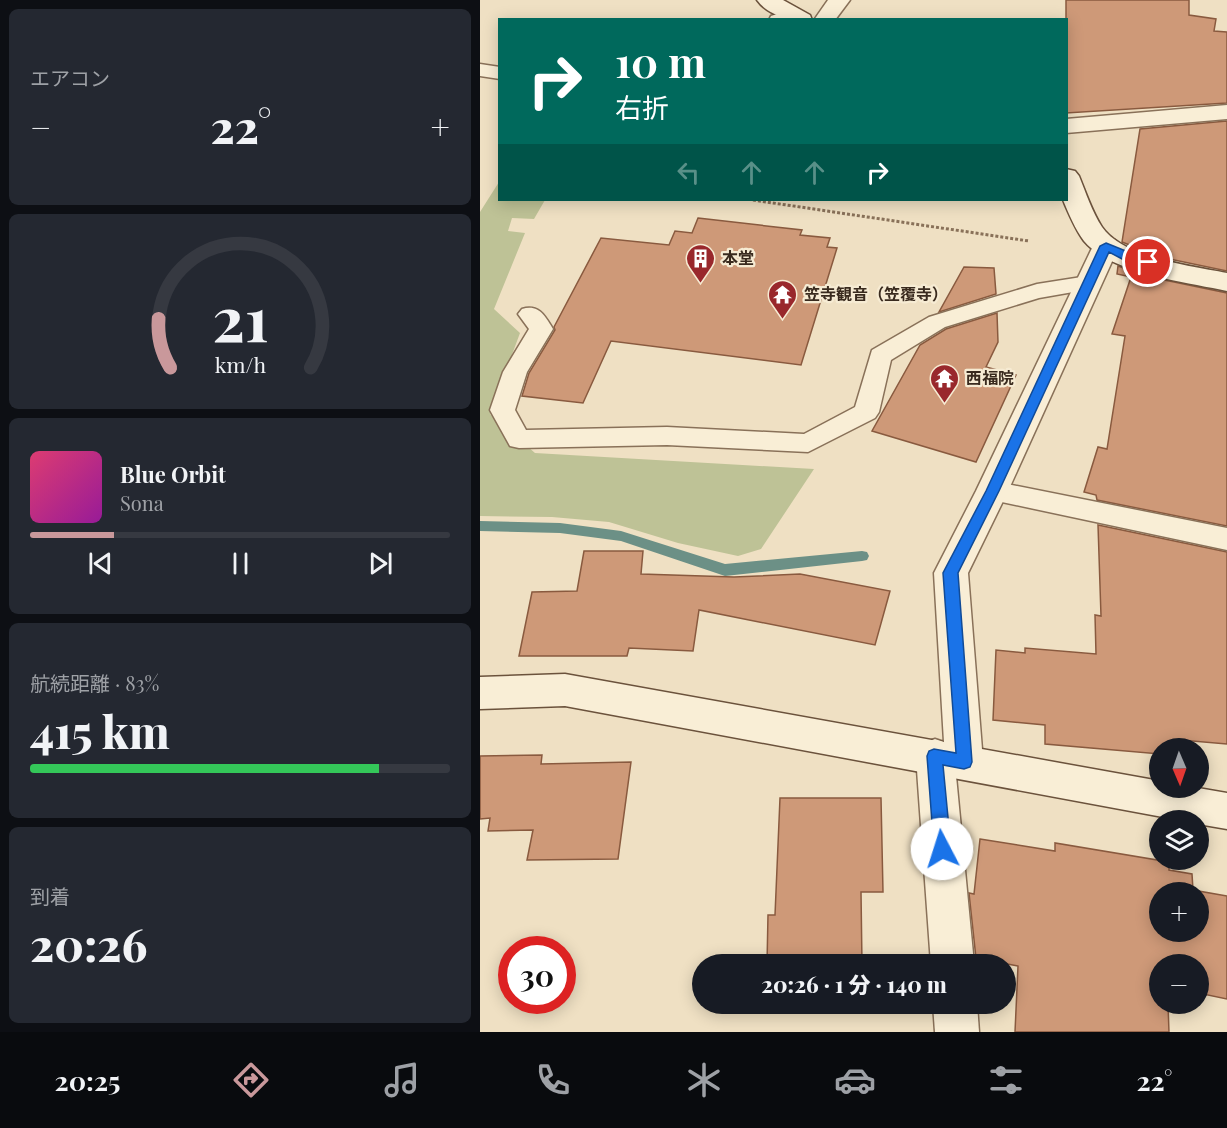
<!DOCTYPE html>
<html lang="ja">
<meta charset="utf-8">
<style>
body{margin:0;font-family:"Playfair Display","Noto Sans JP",serif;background:#242831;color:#f1f3f6;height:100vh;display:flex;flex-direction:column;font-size:22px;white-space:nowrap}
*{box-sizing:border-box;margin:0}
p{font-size:20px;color:#9ea1a6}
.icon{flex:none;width:33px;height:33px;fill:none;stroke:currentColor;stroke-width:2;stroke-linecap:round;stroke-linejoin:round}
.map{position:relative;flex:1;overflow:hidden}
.panel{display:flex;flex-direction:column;gap:9px;padding:9px;background:#0d0f14;width:480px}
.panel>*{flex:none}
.hud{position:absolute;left:18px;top:18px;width:570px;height:183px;border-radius:0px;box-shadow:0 3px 15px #0003;background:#00695c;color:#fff;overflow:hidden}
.needle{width:39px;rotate:178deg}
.controls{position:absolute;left:669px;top:738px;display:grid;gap:12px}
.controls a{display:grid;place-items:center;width:60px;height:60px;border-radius:50%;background:#171b24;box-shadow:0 3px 15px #0003;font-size:30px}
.speed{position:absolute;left:18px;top:936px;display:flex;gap:12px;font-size:30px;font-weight:700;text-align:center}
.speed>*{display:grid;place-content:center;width:78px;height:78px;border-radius:50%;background:#171b24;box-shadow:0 3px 15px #0003;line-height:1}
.speed .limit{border:9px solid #d22;background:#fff;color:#111}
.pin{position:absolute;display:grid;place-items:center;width:51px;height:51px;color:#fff;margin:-26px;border:3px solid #fff;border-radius:50%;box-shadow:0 2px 6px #0007}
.me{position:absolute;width:66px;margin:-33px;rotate:355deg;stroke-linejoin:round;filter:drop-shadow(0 0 4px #0008)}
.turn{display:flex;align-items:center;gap:21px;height:126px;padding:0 18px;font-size:27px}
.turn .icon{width:78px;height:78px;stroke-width:2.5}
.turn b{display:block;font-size:42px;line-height:51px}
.lanes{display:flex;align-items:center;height:57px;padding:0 18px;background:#0003;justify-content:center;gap:30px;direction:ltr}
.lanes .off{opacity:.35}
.big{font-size:45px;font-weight:800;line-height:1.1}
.panel .card{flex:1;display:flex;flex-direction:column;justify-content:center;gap:9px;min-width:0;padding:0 21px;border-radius:9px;background:#242831}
.panel .dial{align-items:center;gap:0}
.dial svg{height:156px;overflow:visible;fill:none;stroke:#363941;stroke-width:7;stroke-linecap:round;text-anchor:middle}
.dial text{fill:#f1f3f6;stroke:none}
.song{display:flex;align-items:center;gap:18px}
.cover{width:72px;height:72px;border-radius:9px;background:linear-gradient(135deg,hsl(340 70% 55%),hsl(300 70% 35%))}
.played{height:6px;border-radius:3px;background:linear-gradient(90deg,#c9989b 20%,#363941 20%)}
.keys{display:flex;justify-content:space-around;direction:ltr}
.heat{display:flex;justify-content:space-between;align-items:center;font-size:33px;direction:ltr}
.charge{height:9px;border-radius:4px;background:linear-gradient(90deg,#34c759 83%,#363941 0)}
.trip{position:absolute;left:212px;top:954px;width:324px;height:60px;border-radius:30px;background:#171b24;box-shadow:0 3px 15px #0003;font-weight:800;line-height:60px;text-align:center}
.tabs{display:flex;height:96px;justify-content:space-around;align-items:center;background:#090b0e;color:#9ea1a6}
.tabs .icon{width:42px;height:42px}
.tabs .current{color:#c9989b}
.tabs b{font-size:27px;color:#f1f3f6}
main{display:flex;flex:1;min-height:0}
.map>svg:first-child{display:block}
.cemetery{fill:#bec296}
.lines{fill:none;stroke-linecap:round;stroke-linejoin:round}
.stream{fill:#6c9086;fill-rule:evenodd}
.building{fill:#ce9978;stroke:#895a3f;stroke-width:1.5;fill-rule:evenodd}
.lane-casing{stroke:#897159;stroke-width:3}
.street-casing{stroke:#897159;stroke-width:3}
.secondary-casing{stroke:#6b523c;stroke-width:3}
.path{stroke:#897159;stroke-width:3;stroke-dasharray:3 2;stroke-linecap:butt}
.lane{fill:#f9eed6;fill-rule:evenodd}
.street{fill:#f9eed6;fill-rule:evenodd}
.secondary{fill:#f9eed6;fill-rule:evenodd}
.route{fill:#1a73e8;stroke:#114b97;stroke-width:1.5}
.labels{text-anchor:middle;stroke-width:4.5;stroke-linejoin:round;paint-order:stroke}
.poi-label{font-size:16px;font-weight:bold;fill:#392a1e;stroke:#f6ebd3;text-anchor:start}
</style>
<main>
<section class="panel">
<div class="card"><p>エアコン</p>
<div class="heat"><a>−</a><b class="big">22°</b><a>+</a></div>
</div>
<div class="card dial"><svg viewBox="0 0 100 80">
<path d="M14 69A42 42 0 1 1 86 69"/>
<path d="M14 69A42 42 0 0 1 8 44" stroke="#c9989b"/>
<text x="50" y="56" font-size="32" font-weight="700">21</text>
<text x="50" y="72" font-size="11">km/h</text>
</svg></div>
<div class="card">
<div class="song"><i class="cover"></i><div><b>Blue Orbit</b><p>Sona</p></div></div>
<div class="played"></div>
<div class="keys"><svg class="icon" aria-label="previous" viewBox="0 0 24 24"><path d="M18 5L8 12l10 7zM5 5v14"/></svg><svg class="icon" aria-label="pause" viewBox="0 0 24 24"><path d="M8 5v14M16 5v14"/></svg><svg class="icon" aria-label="next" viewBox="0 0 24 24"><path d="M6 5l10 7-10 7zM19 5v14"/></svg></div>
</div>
<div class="card"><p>航続距離 · 83%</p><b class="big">415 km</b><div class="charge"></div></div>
<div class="card"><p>到着</p><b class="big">20:26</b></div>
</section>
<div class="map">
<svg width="747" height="1032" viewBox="0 0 747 1032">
<rect width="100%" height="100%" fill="#efe0c3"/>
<path class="cemetery" d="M19,182l1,18h45l-11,19 -22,-1 -4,13 17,2 -31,76 26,24 -30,81 45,39 279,16 -53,80 -23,7 -60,-13 -69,-21 -57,-5 -72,-1v-304z"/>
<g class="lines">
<path class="stream" d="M0,521l80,2 61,8 104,33 137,-13 5,1 2,4 -2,4 -5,1 -137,15 -104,-35 -61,-8 -80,-2z"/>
</g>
<g class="building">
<path d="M586,0h123v15l27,4 -2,12 13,1v71l-161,10z"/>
<path d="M747,121v150l-67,-14 -38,-15 18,-113z"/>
<path d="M218,218l104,12 -2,5 30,3 -3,9 10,1 -36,117 -190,-24 -28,62 -61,-7 7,-23 26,-43 -1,-3 47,-89 68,7 6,-14 17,2z"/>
<path d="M638,266l32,11 77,16v233l-130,-26 -1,-5 -12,-3 14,-45 9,2 18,-113 -13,-2 19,-57 -14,-3z"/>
<path d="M484,267l30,1 2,26 -57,18z"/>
<path d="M517,313l1,29 -12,25 30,8 -40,87 -104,-31 48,-86 26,-16z"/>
<path d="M618,525l129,27v192l-46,-4 1,8h-22v6l-115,-10v-19l-52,-5 3,-70 29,3v-5l71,6 -1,-39 6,1z"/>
<path d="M104,551h59l-2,23 93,3 66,-3 90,17 -15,54 -176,-35 -6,41 -64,-3 -2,8h-108l13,-64 45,-1z"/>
<path d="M62,755l-1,9 90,-2 -13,97 -91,1 6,-30 -45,1 2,-13 -10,1v-63z"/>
<path d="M300,798h101l2,94h-22l1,72h-95l1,-49h7z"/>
<path d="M500,839l75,12v-8l114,19v8l23,4 1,16 34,6v103l-29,-6v-29h-38v40h8l1,28h-154l3,-66 -42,-8 -7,-65 5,1zM680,892h38v40h-38z"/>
</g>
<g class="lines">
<defs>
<g id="lane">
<path d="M312,9l6,1 3,4 -3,4 -29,2 2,-4z"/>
<path d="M0,64l20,3v12l-20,-3z"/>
<path d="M608,276l8,2 3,5 -3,5 -57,10 -94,29 -54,33 -12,52 -4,6 -67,34 -141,-7 -148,3 -9,-2 -20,-36 13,-38 26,-43 -11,-15 4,-5c17,-5 23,7 31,20l-26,43 -12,38 11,20 141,-3 137,7 51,-27 17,-57 57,-33 108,-33z"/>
<path d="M512,481l235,47v22l-244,-52 -4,-7 4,-7z"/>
</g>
<g id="street">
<path d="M348,0h22l-15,20h-21z"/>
<path d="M747,105v14l-161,14v-14z"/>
<path d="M626,238l9,2 4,6 -111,245 -40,82 15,189 -5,12 -14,5 -8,-3 18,188h-43l-15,-208 5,-12 14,-5 9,3 -10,-169 42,-82 117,-245 4,-6z"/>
<path d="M453,1004h44l2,28h-44z"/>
</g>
<g id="secondary">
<path d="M277,0h26l27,15 2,5c-19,0 -42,-2 -55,-20z"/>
<path d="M586,169l9,2 4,5c7,17 13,36 23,51 21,31 90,39 125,46v18c-41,-9 -115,-17 -143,-50 -9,-12 -15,-27 -21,-41h3z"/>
<path d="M85,674l595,107v7h38l29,5v36l-29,-5v-4h-19l-614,-114 -85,3v-32z"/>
</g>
</defs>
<use href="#lane" class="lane-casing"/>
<use href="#street" class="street-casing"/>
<use href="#secondary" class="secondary-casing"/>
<path class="path" d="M273,200l276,41"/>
<use href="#lane" class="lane"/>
<use href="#street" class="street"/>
<use href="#secondary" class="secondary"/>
</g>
<path class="route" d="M626,243l47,19 -5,4 -24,-6 -15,-8 -110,239 -41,82 14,189 -2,5 -6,2 -21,-4 8,84 -3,5 -6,3 -6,-3 -2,-5 -7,-93 2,-5 5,-2 22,4 -13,-180 43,-82 114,-245z"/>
<defs>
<symbol id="building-pin" viewBox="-11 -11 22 30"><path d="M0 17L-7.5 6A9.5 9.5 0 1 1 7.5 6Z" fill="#99282c" stroke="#f6ebd3"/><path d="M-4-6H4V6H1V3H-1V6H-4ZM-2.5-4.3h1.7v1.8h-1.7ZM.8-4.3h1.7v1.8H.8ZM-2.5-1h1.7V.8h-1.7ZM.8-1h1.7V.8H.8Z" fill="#fff"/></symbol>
<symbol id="temple-pin" viewBox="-11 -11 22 30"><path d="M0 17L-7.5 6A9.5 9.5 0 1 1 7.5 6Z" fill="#99282c" stroke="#f6ebd3"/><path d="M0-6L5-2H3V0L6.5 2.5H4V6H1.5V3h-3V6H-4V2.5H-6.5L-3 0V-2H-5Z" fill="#fff"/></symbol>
</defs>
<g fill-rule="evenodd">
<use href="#building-pin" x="204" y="242" width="33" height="45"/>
<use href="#temple-pin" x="286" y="278" width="33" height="45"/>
<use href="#temple-pin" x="448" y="362" width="33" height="45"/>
</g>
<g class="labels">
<g class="poi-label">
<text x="242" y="264">本堂</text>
<text x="324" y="300">笠寺観音（笠覆寺）</text>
<text x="486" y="384">西福院</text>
</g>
</g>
</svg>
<div class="controls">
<a><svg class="needle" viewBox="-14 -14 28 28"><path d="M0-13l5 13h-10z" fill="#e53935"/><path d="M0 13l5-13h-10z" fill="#9ea1a6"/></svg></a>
<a><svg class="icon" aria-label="layers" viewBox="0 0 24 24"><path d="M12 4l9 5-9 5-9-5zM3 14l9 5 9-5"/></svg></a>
<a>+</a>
<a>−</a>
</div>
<div class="speed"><div class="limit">30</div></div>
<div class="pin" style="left:668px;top:262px;background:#d93025"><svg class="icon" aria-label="arrive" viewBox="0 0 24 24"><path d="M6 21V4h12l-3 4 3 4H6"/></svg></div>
<svg class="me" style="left:462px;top:849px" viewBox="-20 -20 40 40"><circle r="19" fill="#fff"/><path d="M0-13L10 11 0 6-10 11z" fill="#1a73e8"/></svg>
<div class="trip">20:26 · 1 分 · 140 m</div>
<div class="hud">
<div class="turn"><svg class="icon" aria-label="right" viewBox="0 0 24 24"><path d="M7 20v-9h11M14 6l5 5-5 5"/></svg><div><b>10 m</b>右折</div></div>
<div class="lanes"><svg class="icon off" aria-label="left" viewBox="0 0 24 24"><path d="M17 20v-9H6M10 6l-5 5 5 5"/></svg><svg class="icon off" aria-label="ahead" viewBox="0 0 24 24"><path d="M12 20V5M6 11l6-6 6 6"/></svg><svg class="icon off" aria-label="ahead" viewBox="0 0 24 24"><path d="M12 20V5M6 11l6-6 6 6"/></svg><svg class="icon" aria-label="right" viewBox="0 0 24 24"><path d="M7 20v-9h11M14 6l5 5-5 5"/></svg></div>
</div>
</div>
</main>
<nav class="tabs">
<b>20:25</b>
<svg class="icon current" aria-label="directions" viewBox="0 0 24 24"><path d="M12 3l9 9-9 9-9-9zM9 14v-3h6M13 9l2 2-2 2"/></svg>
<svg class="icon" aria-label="music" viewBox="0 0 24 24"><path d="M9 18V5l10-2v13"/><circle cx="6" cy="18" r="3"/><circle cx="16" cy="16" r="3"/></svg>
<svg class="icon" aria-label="phone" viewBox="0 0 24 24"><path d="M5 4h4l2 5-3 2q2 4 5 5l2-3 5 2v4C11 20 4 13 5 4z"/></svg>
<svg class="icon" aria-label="climate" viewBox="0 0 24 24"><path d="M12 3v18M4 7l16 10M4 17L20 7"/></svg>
<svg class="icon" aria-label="car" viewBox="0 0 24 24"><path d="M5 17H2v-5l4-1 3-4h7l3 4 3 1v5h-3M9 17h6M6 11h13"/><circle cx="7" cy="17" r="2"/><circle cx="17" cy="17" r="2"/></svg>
<svg class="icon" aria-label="filters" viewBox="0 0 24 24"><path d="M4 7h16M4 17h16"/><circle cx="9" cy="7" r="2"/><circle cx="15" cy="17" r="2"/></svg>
<b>22°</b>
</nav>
